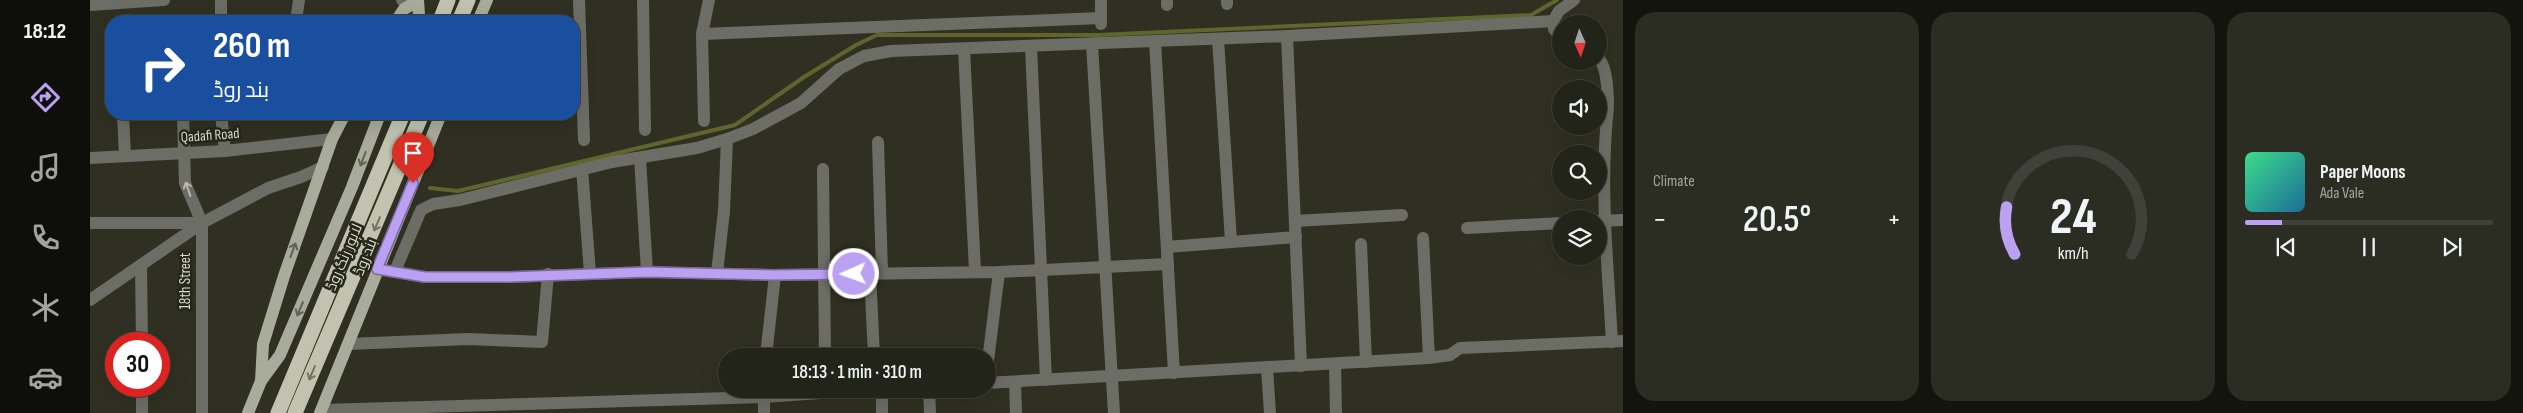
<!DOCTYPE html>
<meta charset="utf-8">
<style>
body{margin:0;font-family:"Sofia Sans Condensed",Cairo,sans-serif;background:#2b2c22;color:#f1f3f6;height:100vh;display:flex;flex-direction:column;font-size:19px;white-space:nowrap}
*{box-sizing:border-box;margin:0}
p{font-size:16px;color:#a3a4a2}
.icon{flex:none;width:28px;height:28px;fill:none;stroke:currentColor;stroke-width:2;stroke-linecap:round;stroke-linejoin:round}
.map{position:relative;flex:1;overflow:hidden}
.details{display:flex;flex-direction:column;gap:12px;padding:12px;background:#13140e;width:900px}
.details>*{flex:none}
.hud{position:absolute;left:15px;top:15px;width:475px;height:105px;border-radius:20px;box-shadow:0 5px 20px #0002,0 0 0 1px #404138;background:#1a4fa0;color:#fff;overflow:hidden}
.needle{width:32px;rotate:177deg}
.tools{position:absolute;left:1462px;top:15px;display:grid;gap:10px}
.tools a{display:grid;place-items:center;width:55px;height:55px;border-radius:50%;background:#232419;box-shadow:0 5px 20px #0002,0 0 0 1px #404138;font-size:25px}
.speed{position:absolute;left:15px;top:332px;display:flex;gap:10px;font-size:25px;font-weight:700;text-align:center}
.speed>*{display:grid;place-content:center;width:65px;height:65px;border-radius:50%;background:#232419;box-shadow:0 5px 20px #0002,0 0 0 1px #404138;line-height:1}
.speed .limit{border:8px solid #d22;background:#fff;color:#111}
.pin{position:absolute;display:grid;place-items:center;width:42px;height:42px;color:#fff;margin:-51px -21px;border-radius:50% 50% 50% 0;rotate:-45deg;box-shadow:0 0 5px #0007}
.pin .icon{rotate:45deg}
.me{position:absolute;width:55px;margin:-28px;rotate:268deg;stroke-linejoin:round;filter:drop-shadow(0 0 4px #0008)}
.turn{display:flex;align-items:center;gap:18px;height:105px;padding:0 25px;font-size:22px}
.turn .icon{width:65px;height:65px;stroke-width:2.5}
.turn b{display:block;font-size:35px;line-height:42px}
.big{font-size:38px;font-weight:600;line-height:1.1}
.details .widget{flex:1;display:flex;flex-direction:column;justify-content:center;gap:8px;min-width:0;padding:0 18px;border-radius:20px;background:#2b2c22}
.details .dial{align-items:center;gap:0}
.dial svg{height:130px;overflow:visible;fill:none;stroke:#404138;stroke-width:7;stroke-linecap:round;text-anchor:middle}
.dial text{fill:#f1f3f6;stroke:none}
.song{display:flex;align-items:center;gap:15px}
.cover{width:60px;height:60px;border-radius:8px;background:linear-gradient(135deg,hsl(150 70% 55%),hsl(200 70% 35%))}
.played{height:5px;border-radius:2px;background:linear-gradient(90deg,#bca0f2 15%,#404138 15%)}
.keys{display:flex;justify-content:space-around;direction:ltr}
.heat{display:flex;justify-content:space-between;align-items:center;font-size:28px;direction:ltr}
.details .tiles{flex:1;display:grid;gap:12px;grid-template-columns:repeat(3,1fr)}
.trip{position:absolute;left:628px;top:348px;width:278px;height:50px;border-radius:25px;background:#232419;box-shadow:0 5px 20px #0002,0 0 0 1px #404138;font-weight:600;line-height:50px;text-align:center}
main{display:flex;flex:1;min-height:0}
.tabs{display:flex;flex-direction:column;width:90px;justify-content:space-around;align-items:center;background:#0e0e0a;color:#a3a4a2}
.tabs .icon{width:35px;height:35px}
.tabs .active{color:#bca0f2}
.tabs b{font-size:22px;color:#f1f3f6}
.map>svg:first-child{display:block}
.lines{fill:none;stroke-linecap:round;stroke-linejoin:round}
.stream{stroke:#61652d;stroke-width:4}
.minor{stroke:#6c6d65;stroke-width:12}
.major{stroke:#a9ab9b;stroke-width:12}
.highway{stroke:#c1c3b0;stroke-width:15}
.oneway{stroke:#606252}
.oneway2{stroke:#b8b9af}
.oneway3{stroke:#737564}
.route-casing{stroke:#7a689d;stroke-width:12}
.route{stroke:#bca0f2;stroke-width:9}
.labels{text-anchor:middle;stroke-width:5;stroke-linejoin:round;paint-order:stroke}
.street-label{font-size:15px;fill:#d8d9cf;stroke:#252717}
</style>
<main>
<nav class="tabs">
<b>18:12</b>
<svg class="icon active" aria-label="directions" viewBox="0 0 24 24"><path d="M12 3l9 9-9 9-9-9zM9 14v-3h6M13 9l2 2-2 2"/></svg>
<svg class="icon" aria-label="music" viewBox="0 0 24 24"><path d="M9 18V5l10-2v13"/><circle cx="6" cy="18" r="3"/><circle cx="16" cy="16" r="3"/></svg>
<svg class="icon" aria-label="phone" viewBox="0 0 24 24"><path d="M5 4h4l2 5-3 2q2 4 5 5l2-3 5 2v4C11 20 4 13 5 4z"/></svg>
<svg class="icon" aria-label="climate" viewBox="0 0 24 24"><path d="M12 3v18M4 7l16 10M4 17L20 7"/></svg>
<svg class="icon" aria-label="car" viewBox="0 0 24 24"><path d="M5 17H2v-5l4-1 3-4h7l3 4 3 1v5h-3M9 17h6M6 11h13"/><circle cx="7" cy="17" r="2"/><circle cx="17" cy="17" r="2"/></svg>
</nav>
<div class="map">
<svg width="1533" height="413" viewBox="0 0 1533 413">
<rect width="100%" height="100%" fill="#2f3021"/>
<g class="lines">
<path class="stream" d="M340,188l28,3 277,-66 69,-48 52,-32 21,-10h221l433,-20 26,-15"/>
<g class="minor">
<path d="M131,0v21"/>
<path d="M312,0l16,1"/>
<path d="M489,0l5,140"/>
<path d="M553,0l2,130"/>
<path d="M619,0l-7,34 399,-16"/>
<path d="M1011,0v24"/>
<path d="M1077,0v5"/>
<path d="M1137,0v4"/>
<path d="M0,5l74,-5"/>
<path d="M206,21l3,-21"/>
<path d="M1463,21l1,8 7,8"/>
<path d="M612,34l2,87"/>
<path d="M1197,36l266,-15 6,-10 15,-11"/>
<path d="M1128,39l13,202"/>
<path d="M1065,41l19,332"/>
<path d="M1002,44l22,369"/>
<path d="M941,47l15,333"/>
<path d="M874,49l11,222"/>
<path d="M1509,59c9,9 10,45 8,58 -7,75 1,150 5,225"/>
<path d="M33,114l2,42"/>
<path d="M93,114l2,69 17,40v190"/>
<path d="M131,114l4,37"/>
<path d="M788,142l4,130"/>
<path d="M0,158l135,-7 107,-12"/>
<path d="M550,158l7,114"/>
<path d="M492,169l8,104"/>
<path d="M733,169l2,187"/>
<path d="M1205,221l107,-6"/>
<path d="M1509,221l24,-1"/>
<path d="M0,223h112"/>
<path d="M1377,228l94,-5"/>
<path d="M1333,238l6,120"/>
<path d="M1271,244l5,118"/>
<path d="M1077,247l129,-10"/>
<path d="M51,265l1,79"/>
<path d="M287,269l48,8h85l137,-5 128,3 224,-3 169,-8"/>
<path d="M305,271l26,-61 12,-6 27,-4 152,-38 85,-14 30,-9 26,-10 48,-26 38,-34 25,-13 27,-5 396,-15 14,330"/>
<path d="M627,273l7,-62 3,-72"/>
<path d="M780,273l4,83"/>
<path d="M0,300l112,-77 66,-35 33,-11 22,-10"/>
<path d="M259,344l119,-5 74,3 6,-68"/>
<path d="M676,356l9,-81"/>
<path d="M1245,364l1,49"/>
<path d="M1177,368l3,45"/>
<path d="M896,377l13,-105"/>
<path d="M925,382l1,31"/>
<path d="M896,383l443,-25 21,-3 10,-7 163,-7"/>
<path d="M52,386v27"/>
<path d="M792,389v24"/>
<path d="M839,389l1,24"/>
<path d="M674,397v16"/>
<path d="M232,410l442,-13 114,-8"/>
</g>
<g class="major">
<path d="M306,21l8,-12 14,-8"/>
<path d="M326,21l3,-6 -1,-15"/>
<path d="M388,21l9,-21"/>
<path d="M171,381l2,-37 21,-68 48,-137 13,-25"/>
<path d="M158,413l13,-32 19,-26 72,-168 28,-73"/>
<path d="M230,413l121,-299"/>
</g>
<g class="highway">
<path d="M350,21l8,-21"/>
<path d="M369,21l9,-21"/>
<path d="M188,413l125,-299"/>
<path d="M205,413l127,-299"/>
</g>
</g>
<defs><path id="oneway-shaft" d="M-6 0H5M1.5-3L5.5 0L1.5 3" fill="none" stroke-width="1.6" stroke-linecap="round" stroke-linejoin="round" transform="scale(1.25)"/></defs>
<g class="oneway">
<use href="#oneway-shaft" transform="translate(273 159) rotate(111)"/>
<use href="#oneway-shaft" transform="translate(203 250) rotate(-70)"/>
<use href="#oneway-shaft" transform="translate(210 309) rotate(113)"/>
</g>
<use class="oneway2" href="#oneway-shaft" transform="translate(98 189) rotate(-109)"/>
<g class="oneway3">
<use href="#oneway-shaft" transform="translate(287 224) rotate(113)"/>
<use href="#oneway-shaft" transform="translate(222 373) rotate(113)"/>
</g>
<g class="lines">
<defs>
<path id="route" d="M323,183l-36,86 48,8h85l137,-5 127,3 80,-1"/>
</defs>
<use href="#route" class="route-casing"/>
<use href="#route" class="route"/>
</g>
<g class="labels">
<g class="street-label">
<text transform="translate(120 135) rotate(-4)" y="5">Qadafi Road</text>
<text transform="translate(254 257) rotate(-67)" y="5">لاہور رنگ روڈ</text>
<text transform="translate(275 257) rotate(-68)" y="5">بند روڈ</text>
<text transform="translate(95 281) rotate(-90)" y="5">18th Street</text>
</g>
</g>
</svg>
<div class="tools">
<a><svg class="needle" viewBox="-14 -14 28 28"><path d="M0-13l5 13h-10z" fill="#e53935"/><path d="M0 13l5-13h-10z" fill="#a3a4a2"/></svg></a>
<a><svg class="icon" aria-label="sound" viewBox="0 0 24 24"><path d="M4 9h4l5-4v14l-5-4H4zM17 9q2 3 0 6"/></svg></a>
<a><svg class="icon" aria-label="search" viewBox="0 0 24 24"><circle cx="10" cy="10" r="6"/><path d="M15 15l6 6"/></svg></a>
<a><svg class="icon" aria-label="layers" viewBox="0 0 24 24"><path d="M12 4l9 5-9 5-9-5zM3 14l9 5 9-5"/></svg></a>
</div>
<div class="speed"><div class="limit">30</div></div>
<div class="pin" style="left:323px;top:183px;background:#d93025"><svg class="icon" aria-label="arrive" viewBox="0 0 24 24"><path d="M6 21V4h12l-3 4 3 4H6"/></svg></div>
<svg class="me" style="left:764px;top:274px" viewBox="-20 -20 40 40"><circle r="17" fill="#bca0f2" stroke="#fff" stroke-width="3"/><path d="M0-11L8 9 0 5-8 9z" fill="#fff"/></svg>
<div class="trip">18:13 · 1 min · 310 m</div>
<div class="hud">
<div class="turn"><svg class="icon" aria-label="right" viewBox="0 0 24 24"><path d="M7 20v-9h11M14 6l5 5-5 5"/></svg><div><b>260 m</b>بند روڈ</div></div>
</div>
</div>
<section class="details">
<div class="tiles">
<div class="widget"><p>Climate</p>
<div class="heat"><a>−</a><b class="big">20.5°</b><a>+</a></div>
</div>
<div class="widget dial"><svg viewBox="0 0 100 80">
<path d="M14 69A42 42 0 1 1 86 69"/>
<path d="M14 69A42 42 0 0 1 9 40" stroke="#bca0f2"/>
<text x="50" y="56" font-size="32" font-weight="700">24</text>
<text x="50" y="72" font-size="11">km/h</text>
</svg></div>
<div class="widget">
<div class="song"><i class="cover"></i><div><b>Paper Moons</b><p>Ada Vale</p></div></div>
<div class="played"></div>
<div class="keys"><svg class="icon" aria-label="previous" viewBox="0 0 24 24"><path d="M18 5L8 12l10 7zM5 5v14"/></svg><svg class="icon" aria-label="pause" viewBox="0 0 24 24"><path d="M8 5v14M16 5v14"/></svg><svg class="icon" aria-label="next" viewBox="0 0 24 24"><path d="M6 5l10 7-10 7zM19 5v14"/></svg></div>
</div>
</div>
</section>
</main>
